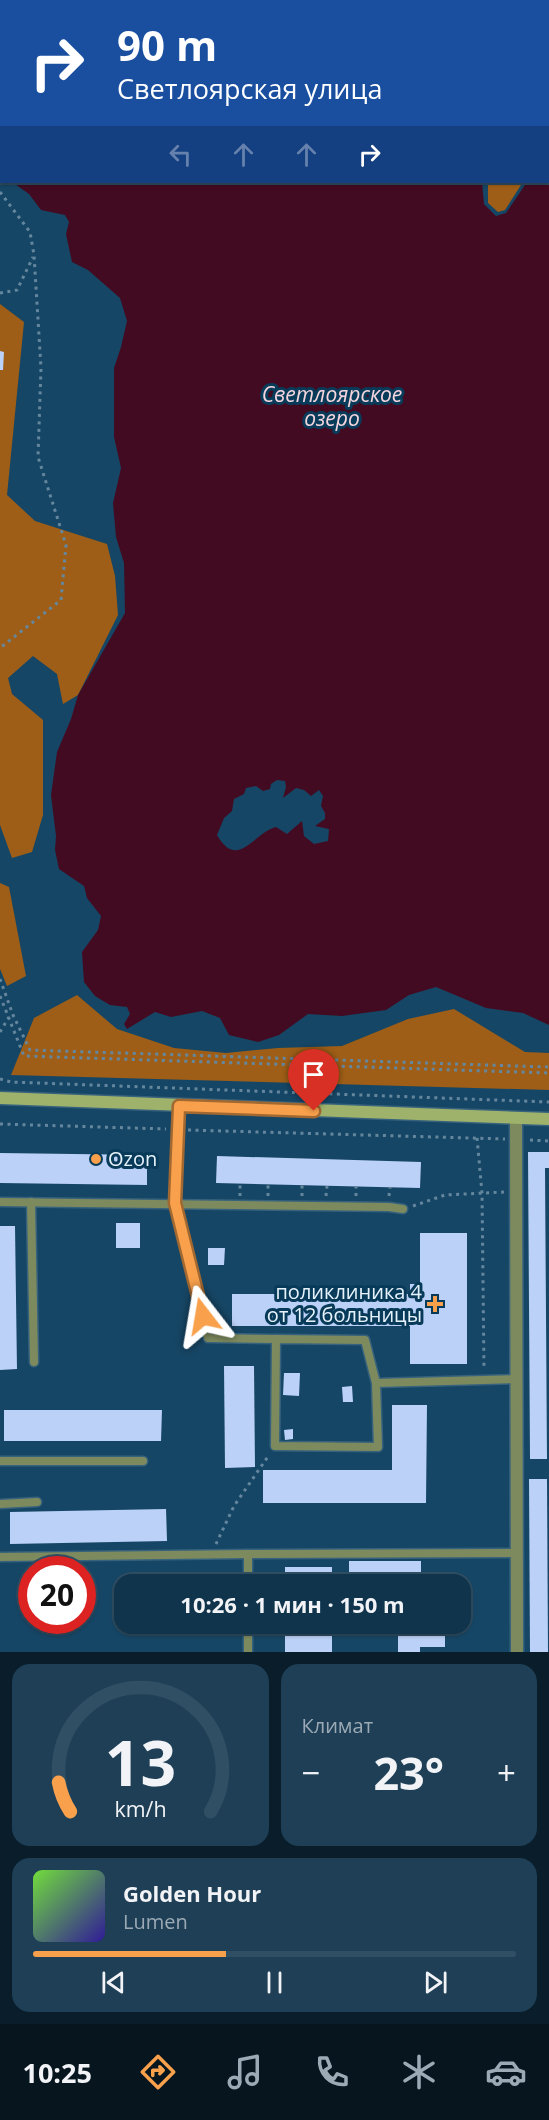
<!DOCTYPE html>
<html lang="ru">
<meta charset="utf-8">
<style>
body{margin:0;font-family:"Open Sans",sans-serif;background:#1e3f56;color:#f1f3f6;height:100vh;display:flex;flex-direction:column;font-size:22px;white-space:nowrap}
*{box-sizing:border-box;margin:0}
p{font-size:20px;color:#9caab5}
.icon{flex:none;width:33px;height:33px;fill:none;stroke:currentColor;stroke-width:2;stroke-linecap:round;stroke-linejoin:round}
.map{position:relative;height:1652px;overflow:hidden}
.panel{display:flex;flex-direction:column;gap:12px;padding:12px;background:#091d2a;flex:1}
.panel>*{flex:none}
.banner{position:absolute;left:0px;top:0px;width:549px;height:183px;box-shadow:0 2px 4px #0004,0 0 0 2px #304f64;background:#1a4fa0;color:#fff;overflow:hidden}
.speed{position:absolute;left:18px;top:1556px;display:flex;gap:12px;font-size:30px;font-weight:700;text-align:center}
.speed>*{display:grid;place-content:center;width:78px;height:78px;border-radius:50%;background:#10344c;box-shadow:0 2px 4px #0004,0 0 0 2px #304f64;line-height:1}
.speed .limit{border:9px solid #d22;background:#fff;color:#111}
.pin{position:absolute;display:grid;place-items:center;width:51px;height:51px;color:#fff;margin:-62px -26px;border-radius:50% 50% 50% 0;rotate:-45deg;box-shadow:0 0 6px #0007}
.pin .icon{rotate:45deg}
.me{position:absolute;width:66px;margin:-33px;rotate:346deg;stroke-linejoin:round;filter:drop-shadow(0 0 4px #0008)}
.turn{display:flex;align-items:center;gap:21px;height:126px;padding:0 18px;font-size:27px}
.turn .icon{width:78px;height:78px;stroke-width:2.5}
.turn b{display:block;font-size:42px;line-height:51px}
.lanes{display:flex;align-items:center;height:57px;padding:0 18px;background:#0003;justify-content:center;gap:30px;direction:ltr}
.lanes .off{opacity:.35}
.big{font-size:45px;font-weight:700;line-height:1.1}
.panel .tile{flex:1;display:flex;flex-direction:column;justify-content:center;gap:9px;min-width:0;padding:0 21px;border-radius:18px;background:#1e3f56}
.panel .dial{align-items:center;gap:0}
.dial svg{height:156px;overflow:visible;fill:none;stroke:#304f64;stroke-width:7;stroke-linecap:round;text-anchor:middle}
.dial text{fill:#f1f3f6;stroke:none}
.song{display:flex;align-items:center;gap:18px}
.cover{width:72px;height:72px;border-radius:9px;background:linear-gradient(135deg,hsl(100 70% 55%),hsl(250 70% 35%))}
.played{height:6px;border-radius:3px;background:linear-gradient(90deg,#f8a04b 40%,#304f64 40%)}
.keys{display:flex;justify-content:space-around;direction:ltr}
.heat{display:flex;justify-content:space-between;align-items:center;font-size:33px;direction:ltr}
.panel .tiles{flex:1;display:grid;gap:12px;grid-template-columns:1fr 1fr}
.tile:last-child{grid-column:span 2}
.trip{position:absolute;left:114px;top:1574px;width:357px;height:60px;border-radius:18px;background:#10344c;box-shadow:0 2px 4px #0004,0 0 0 2px #304f64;font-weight:700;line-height:60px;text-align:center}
.tabs{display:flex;height:96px;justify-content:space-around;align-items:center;background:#06151e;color:#9caab5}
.tabs .icon{width:42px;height:42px}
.tabs .on{color:#f8a04b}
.tabs b{font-size:27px;color:#f1f3f6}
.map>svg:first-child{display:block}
.forest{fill:#9f5e17}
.water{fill:#430b21;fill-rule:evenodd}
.building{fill:#bbd1f7}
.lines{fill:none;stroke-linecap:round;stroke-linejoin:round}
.service-casing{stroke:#37627d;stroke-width:11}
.minor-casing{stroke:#37627d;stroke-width:15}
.secondary-casing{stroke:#37627d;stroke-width:15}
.path{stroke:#65879e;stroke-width:3;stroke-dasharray:3 4.5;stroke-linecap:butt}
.service{stroke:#7d8a5e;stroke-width:8}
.minor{stroke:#7d8a5e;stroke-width:12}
.secondary{stroke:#9eb26b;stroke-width:12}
.route-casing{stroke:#a16831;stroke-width:15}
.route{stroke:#f8a04b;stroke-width:10}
.poi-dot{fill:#f8a04b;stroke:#083b59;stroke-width:2}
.labels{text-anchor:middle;stroke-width:6;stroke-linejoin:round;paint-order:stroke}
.poi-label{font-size:20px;fill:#e6f2fb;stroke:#083b59;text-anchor:start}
.water-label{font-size:21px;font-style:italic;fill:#f5d6de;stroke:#083b59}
</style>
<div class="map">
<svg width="549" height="1652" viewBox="0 0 549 1652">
<rect width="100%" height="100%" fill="#164665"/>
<g class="forest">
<path d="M395,0h154v57l-1,-55z"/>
<path d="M488,182h35l-18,28 -7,2 -10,-9z"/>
<path d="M0,304l24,18 -17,173 28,26 72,23 8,32 3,39 -40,80 -15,9 -6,-30 -24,-18 -25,22 4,16 31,26v95l-11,37 -20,6 -12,-33z"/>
<path d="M0,883l9,4 17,89 -19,10 -7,-17z"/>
<path d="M77,995l40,34 57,19 52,5 52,-5 64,-2 66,-27 46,-10 71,43 24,1v37l-538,-15 23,-57z"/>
</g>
<g class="water">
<path d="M59,0h100v1h-102z"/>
<path d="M548,173h1v852l-26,-12 -37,-5 -50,-21 -27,8 -23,15 -44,6 -34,-2 -29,21 -21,7 -29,-7 -9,-17 -18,-7 -31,6 -16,-5 -28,17 -3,-5 6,-10 -3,-7 -17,-2 -15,-9 -11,-14 -2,-30 16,-22 3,-14 -14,-18 -3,-12 -25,-17 -4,-19 1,-14 -5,-41 6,-43 14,-33 7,-24 47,-82 -1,-50 -8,-26 -3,-34 8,-35 -7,-31v-69l7,-21 6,-26 -7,-23 -32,-28 -16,-8 -6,-28 3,-12 -4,-7 -24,-5 -12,-16 -17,-12h470l2,22 12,12 10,-3 21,-31h21zM277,780l8,1 1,6 -3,11 13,-10 8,2 7,6 8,-6 4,6 -2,10 4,7v6l-10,7 14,3 -1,12 -14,3 -10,-8 -2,-15 -15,13 -11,-7c-23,6 -38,44 -59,8l7,-17 8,-7 2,-12 10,-5 2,-6 10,-2 7,5 7,-2 1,-5z"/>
</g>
<g class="building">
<path d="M0,351l4,1 -1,18h-3z"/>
<path d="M528,1152h21v16h-4l2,291h-17z"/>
<path d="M0,1153l147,2v30l-147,-2z"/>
<path d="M217,1156l204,6 -1,26 -204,-5z"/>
<rect x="116" y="1223" width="24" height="25"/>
<path d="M0,1226h15l2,143 -17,1z"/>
<path d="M420,1233h47v131h-57v-38h-178v-32h178v-10h10z"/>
<path d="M208,1248h17l-1,17h-16z"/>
<path d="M224,1366h30l1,101 -30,1z"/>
<path d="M284,1373h16l-1,23 -16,-1z"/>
<path d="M352,1386l1,16h-10l-1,-15z"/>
<path d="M392,1405h35l-1,98h-163v-33h129z"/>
<path d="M4,1410h158l-1,31h-157z"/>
<path d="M293,1429v10l-8,1 -1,-10z"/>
<path d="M529,1479h18l1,173h-18z"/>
<path d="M166,1509l1,32 -157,3v-32z"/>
<rect x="349" y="1561" width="72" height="23"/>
<rect x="285" y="1567" width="47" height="17"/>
<rect x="285" y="1623" width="47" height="29"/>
<path d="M398,1623h47v24h-25v5h-22z"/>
</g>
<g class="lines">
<defs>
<g id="service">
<path d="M179,1106l-4,97 33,135 68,1"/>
<path d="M0,1202l389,5 14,2"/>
<path d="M31,1202l3,160"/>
<path d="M376,1383l-11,-43 -89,-1 -1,107 103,1 -2,-64 141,-4"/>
<path d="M0,1461h143"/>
<path d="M0,1504l37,-2"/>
<path d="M0,1557l248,-3"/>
<path d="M248,1584v-30l269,-1"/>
<path d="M248,1652v-29"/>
</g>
<path id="minor" d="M516,1119l1,533"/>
<path id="secondary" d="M0,1098l549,21"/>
</defs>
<use href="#service" class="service-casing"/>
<use href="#minor" class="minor-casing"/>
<use href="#secondary" class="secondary-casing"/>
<g class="path">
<path d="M298,0l4,2"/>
<path d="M309,0l4,2"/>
<path d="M25,2l3,-2"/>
<path d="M34,2l2,-2"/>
<path d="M548,17l1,-1"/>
<path d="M0,20l2,-1"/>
<path d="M0,30l2,-2"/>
<path d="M548,71l1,1"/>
<path d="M548,110l1,1"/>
<path d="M0,192l30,40 4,23 7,113 -3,89 28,88 -5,55 -61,48"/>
<path d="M0,293l17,-3 16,-33"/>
<path d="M0,979l13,36 17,35 519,17"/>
<path d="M0,996l24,60 525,17"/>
<path d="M0,1032l9,-15"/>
<path d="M0,1079l11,3 538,20"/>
<path d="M0,1124l166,5"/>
<path d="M188,1130l317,9"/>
<path d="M477,1138l5,55 2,177"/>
<path d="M530,1140l19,1"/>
<path d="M240,1196v-13"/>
<path d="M268,1196v-12"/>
<path d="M302,1196v-11"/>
<path d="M326,1196l1,-10"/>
<path d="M356,1196v-10"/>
<path d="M389,1196l1,-9"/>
<path d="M413,1206l32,-11 59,-3"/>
<path d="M216,1544l18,-38 35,-51"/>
</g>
<use href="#service" class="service"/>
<use href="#minor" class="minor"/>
<use href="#secondary" class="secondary"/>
</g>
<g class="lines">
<defs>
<path id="route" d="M203,1316l-28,-113 4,-97 135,5"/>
</defs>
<use href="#route" class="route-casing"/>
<use href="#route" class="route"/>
</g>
<g class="poi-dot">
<circle cx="96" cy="1159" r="6"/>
<path d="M432 1295h6v6h6v6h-6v6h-6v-6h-6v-6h6z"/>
</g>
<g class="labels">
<g class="poi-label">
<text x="108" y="1166">Ozon</text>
<text x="422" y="1299" text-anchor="end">поликлиника 4<tspan x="422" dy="23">от 12 больницы</tspan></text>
</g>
<g class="water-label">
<text x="332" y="402">Светлоярское<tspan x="332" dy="24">озеро</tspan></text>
</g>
</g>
</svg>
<div class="speed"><div class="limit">20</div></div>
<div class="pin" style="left:314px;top:1111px;background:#d93025"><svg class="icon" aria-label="arrive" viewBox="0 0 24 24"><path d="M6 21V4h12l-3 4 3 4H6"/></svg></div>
<svg class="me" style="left:203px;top:1316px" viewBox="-20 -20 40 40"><path d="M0-17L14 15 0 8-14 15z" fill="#f8a04b" stroke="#fff" stroke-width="4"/></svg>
<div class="trip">10:26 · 1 мин · 150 m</div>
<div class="banner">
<div class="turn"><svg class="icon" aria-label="right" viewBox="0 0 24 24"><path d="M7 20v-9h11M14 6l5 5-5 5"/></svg><div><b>90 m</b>Светлоярская улица</div></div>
<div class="lanes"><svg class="icon off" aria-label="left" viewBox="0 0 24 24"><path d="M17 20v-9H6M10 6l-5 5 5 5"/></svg><svg class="icon off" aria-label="ahead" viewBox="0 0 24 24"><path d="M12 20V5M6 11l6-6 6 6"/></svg><svg class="icon off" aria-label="ahead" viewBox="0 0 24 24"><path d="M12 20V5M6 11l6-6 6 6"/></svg><svg class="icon" aria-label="right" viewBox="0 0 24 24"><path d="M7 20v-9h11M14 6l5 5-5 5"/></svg></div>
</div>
</div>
<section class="panel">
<div class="tiles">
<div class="tile dial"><svg viewBox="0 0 100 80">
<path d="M14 69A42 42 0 1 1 86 69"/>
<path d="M14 69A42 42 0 0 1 8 54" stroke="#f8a04b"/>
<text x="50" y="56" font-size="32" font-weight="700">13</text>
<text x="50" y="72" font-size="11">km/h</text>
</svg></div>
<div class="tile"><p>Климат</p>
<div class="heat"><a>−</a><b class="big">23°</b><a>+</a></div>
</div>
<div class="tile">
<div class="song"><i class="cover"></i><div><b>Golden Hour</b><p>Lumen</p></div></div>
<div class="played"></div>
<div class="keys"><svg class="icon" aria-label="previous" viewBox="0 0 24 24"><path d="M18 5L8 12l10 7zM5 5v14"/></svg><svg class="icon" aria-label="pause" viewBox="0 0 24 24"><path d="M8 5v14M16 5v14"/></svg><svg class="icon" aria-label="next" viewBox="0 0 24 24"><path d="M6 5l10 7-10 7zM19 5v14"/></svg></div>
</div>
</div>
</section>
<nav class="tabs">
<b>10:25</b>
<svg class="icon on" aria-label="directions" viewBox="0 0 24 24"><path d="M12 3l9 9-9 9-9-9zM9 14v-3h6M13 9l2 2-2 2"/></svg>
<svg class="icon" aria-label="music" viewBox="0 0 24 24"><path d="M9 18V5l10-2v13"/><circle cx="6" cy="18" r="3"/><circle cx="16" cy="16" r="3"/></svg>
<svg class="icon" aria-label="phone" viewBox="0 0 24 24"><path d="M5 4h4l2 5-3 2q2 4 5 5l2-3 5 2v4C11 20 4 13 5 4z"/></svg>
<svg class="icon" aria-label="climate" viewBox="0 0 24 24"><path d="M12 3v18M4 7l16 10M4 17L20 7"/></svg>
<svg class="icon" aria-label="car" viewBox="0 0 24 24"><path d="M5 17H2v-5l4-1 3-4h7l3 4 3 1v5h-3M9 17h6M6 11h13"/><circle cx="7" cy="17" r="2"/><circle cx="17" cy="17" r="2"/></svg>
</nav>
